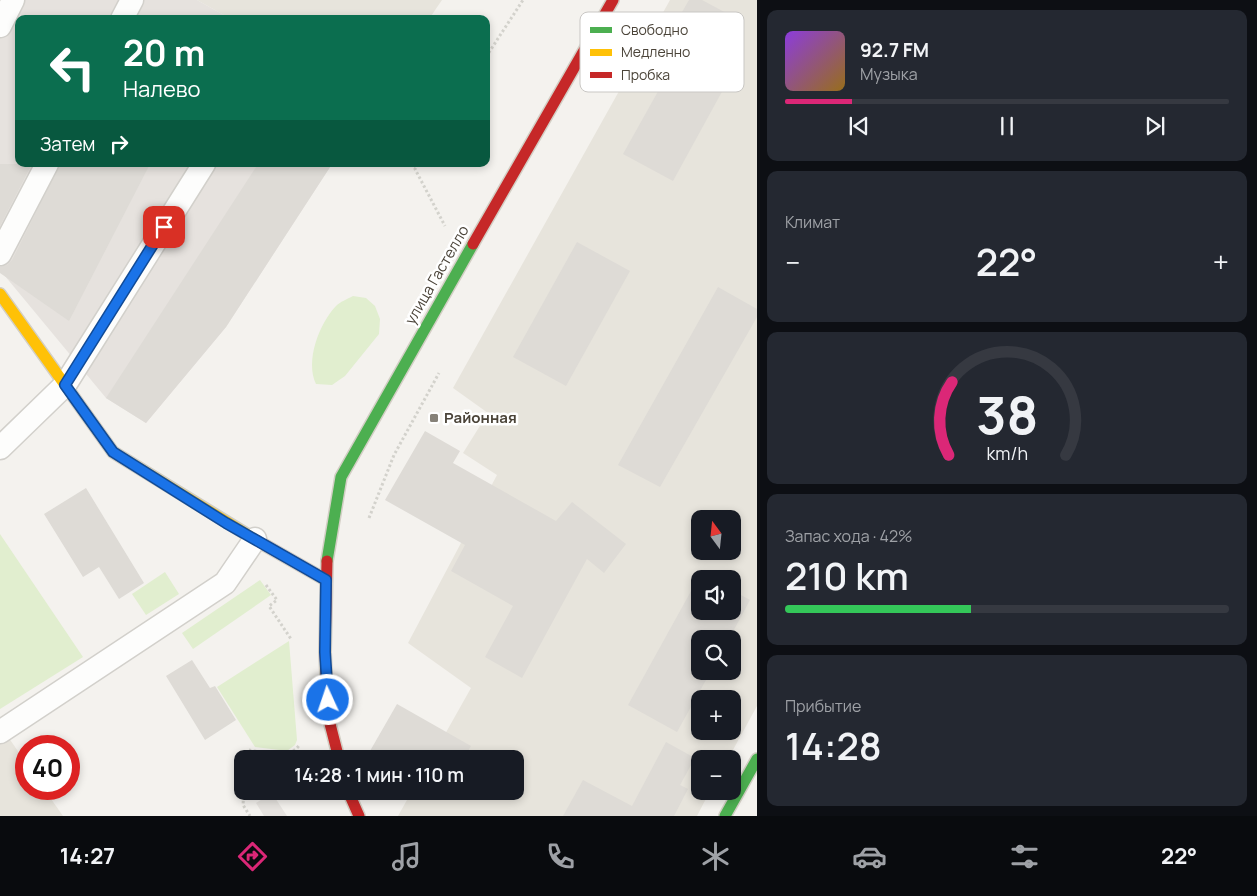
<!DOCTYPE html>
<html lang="ru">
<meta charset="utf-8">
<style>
body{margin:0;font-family:Manrope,sans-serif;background:#242831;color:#f1f3f6;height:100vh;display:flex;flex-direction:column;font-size:19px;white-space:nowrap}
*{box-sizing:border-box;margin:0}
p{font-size:16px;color:#9ea1a6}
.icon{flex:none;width:28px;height:28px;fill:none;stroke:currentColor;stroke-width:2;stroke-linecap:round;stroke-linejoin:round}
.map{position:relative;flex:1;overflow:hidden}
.sheet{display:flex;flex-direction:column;gap:10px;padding:10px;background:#0d0f14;width:500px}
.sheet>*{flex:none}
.top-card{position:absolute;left:15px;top:15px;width:475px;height:152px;border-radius:10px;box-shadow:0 2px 8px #0003;background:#0b6e4f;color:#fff;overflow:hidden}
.needle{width:32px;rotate:345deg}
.controls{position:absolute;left:691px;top:510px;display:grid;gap:10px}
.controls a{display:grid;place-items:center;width:50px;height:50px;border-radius:10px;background:#171b24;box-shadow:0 2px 8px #0003;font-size:25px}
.speed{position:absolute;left:15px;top:735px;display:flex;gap:10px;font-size:25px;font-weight:700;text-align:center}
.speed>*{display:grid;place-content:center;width:65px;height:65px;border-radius:50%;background:#171b24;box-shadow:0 2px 8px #0003;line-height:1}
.speed .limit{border:8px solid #d22;background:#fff;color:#111}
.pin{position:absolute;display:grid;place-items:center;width:42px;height:42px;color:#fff;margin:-21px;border-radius:10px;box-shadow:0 2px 8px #0006}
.me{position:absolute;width:55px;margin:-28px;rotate:357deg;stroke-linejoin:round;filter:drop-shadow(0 0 4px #0008)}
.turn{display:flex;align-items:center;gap:18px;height:105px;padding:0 25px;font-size:22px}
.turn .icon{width:65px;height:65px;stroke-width:2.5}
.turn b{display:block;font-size:35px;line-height:42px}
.then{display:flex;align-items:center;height:48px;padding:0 25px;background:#0003;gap:10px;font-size:19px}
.big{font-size:38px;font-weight:600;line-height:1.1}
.sheet .tile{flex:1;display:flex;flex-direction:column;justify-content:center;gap:8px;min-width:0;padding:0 18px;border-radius:10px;background:#242831}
.sheet .dial{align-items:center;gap:0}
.dial svg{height:130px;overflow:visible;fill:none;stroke:#363941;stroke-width:7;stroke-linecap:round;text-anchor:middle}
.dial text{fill:#f1f3f6;stroke:none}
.song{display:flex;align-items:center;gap:15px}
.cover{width:60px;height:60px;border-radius:8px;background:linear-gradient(135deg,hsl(270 70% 55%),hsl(40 70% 35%))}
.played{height:5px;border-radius:2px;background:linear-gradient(90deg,#db2777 15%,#363941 15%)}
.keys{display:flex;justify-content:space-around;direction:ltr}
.heat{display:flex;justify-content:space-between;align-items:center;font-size:28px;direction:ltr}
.charge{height:8px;border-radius:4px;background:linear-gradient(90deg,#34c759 42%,#363941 0)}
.trip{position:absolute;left:234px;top:750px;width:290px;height:50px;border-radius:10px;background:#171b24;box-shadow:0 2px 8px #0003;font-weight:600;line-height:50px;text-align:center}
.menu{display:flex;height:80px;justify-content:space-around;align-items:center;background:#090b0e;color:#9ea1a6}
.menu .icon{width:35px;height:35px}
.menu .selected{color:#db2777}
.menu b{font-size:22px;color:#f1f3f6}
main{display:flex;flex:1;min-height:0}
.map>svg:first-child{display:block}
.residential{fill:#e7e4dc;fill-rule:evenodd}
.industrial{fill:#e6e2de}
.green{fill:#e1eecf}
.parking{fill:#e6e3df}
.building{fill:#dedbd6}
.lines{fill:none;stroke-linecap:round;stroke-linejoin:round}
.lane-casing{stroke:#d2d0cb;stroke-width:25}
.fast-casing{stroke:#d3cfc5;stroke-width:14}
.slow-casing{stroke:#d3cfc5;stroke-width:14}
.jam-casing{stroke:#d3cfc5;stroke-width:14}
.path{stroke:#d3d2cc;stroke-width:3;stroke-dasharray:2.5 2.5;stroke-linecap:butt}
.lane{stroke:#fdfdfc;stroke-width:22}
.fast{stroke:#4caf50;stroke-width:11}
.slow{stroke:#ffc107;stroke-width:11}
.jam{stroke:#c62828;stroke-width:11}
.route-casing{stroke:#114b97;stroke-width:12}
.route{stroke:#1a73e8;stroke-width:9}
.poi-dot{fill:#868178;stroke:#fff;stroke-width:2}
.labels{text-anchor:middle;stroke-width:5;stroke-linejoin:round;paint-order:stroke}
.street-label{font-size:15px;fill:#4b4439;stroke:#fff}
.poi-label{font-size:15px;font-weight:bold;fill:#4b4439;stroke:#fff;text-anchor:start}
.key{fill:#fff;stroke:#c9c7c4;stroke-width:1}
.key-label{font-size:14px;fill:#4b4439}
</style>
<main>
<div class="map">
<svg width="757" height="816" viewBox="0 0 757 816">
<rect width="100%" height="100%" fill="#f4f2ee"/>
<g class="residential">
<path d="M197,0h245l-13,19h-198z"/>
<path d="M670,0h87v706l-29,53h-28v32h10l-13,25h-299l14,-25h103v-32h-84l40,-71 -63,-45 89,-168 -34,-22 25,-40 -35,-25zM700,519h32v32h-32zM700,579h32v32h-32zM700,639h32v32h-32zM700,699h32v32h-32z"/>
<path d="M0,725l26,38v26h18l19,27h-63z"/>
</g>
<path class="industrial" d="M0,0h197l34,19h-212v145h313l-106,163 -80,96 -40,-25 -106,-128z"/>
<g class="green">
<path d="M353,296l13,2 9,8 5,13 -1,15 -34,42 -13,9 -16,-1c-11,-23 3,-60 20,-78 4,-4 11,-7 17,-10z"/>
<path d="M0,534l83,123 -83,52z"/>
<path d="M165,572l14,22 -33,21 -14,-21z"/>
<path d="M260,580l11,15 -78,54 -11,-16z"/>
<path d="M289,641l8,99 -2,5 -8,6 -32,-4 -38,-60z"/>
</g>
<path class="parking" d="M272,793l15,23h-23l-8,-13z"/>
<g class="building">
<path d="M689,0h13l28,15 -14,26 -38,-22z"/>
<path d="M675,61l49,27 -51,93 -50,-27z"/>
<path d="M0,164h32l-32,62z"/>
<path d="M60,164h90l-81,157 -69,-48v-6l7,-2 5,-5z"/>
<path d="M258,164h74l-106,163 -80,96 -40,-25z"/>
<path d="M577,242l53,29 -64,115 -53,-29z"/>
<path d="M718,287l39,22v8l-97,170 -42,-22z"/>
<path d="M425,431l35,20 -7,12 103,58 16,-19 54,42 -22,29 -17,-14 -65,119 -37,-21 28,-51 -62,-35 14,-26 -80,-45z"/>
<path d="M86,488l58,95 -25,16 -20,-32 -16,10 -39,-63z"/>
<path d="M701,573l10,6h-11v32h32v-21l18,10 -21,39h-29v32h11l-34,61 -49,-27z"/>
<path d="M192,660l18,28 5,-2 21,34 -31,20 -39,-64z"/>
<path d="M397,704l74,42 -8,13h-79l-14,-8z"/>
<path d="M666,742l29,16 -15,27 8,4 -14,27h-111l20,-36 49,26z"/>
</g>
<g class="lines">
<defs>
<g id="lane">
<path d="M122,19l10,-19"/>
<path d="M0,26l13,-26"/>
<path d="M0,254l47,-90"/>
<path d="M0,448l65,-63 139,-221"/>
<path d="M0,732l225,-149 30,-44"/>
</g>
<g id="fast">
<path d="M327,561l14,-84 132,-233"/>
<path d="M725,816l32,-57"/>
</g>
<path id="slow" d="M0,294l113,158 143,88"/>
<g id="jam">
<path d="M473,244l140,-244"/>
<path d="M256,540l70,40"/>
<path d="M327,561l-2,91 3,64 11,43"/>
<path d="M348,791l11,25"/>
</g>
</defs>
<use href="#lane" class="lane-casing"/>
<use href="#fast" class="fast-casing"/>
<use href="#slow" class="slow-casing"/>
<use href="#jam" class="jam-casing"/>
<g class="path">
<path d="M486,57l37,-57"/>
<path d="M419,164l-4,5 30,57"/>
<path d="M369,518l25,-63 45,-82"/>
<path d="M266,585l11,15 -8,6 22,33"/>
<path d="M247,759l1,-9c16,2 42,11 52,-6"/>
<path d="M244,791l-1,14 7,11"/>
</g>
<use href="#lane" class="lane"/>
<use href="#fast" class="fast"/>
<use href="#slow" class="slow"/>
<use href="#jam" class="jam"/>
</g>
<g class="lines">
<defs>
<path id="route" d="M164,227l-99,158 48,67 113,71 100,57 -1,72 3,48"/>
</defs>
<use href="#route" class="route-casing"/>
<use href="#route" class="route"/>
</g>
<rect class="poi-dot" x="429" y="413" width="10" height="10" rx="2.5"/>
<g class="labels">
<g class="street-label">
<text transform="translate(437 275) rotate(-60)" y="5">улица Гастелло</text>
</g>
<g class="poi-label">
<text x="444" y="423">Районная</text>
</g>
</g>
<rect x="580" y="12" width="164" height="80" rx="8" class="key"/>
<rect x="590" y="27" width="22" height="6" fill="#4caf50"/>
<rect x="590" y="49" width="22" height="7" fill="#ffc107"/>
<rect x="590" y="72" width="22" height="6" fill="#c62828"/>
<g class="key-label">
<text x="621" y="35">Свободно</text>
<text x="621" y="57">Медленно</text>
<text x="621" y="80">Пробка</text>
</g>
</svg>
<div class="controls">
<a><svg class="needle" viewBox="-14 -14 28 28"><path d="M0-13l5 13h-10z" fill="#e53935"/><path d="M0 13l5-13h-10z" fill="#9ea1a6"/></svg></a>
<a><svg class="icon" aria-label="sound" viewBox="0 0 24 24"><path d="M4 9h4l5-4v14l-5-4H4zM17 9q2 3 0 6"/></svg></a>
<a><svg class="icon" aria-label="search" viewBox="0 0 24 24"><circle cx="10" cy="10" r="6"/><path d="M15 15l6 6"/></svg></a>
<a>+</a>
<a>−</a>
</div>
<div class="speed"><div class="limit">40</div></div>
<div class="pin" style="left:164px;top:227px;background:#d93025"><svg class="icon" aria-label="arrive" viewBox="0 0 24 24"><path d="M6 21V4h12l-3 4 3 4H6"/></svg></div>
<svg class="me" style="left:328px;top:700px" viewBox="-20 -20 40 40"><circle r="17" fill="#1a73e8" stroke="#fff" stroke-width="3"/><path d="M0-11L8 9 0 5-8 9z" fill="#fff"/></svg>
<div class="trip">14:28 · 1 мин · 110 m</div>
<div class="top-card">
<div class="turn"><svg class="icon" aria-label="left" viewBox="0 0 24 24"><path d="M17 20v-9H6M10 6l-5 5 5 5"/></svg><div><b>20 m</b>Налево</div></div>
<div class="then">Затем<svg class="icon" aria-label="right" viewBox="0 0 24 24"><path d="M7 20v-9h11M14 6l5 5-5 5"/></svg></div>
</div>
</div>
<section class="sheet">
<div class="tile">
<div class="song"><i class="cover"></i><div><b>92.7 FM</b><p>Музыка</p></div></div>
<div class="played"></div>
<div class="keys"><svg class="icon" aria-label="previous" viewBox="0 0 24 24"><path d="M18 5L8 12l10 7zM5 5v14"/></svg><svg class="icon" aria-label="pause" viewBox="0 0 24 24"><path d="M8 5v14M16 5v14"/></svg><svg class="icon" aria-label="next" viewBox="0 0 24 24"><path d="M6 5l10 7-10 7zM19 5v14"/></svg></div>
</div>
<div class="tile"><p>Климат</p>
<div class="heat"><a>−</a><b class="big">22°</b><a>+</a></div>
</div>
<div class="tile dial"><svg viewBox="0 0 100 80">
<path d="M14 69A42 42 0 1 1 86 69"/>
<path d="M14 69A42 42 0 0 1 16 24" stroke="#db2777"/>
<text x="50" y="56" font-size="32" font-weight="700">38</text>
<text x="50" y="72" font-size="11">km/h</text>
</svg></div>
<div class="tile"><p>Запас хода · 42%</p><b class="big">210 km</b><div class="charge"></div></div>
<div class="tile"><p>Прибытие</p><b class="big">14:28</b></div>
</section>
</main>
<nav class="menu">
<b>14:27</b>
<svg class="icon selected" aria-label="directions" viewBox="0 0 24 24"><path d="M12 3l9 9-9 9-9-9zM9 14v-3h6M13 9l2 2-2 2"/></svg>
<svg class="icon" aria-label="music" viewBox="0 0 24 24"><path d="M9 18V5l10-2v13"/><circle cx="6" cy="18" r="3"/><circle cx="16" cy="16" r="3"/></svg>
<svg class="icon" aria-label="phone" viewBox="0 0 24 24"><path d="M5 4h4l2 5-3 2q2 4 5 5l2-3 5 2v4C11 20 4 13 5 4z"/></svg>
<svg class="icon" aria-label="climate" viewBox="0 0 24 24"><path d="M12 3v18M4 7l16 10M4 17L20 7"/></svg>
<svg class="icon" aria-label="car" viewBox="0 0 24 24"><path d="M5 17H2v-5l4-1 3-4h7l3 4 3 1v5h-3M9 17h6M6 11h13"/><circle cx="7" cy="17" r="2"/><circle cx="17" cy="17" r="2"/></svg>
<svg class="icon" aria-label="filters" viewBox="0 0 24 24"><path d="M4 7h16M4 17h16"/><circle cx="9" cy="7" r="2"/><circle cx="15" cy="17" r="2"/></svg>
<b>22°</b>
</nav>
